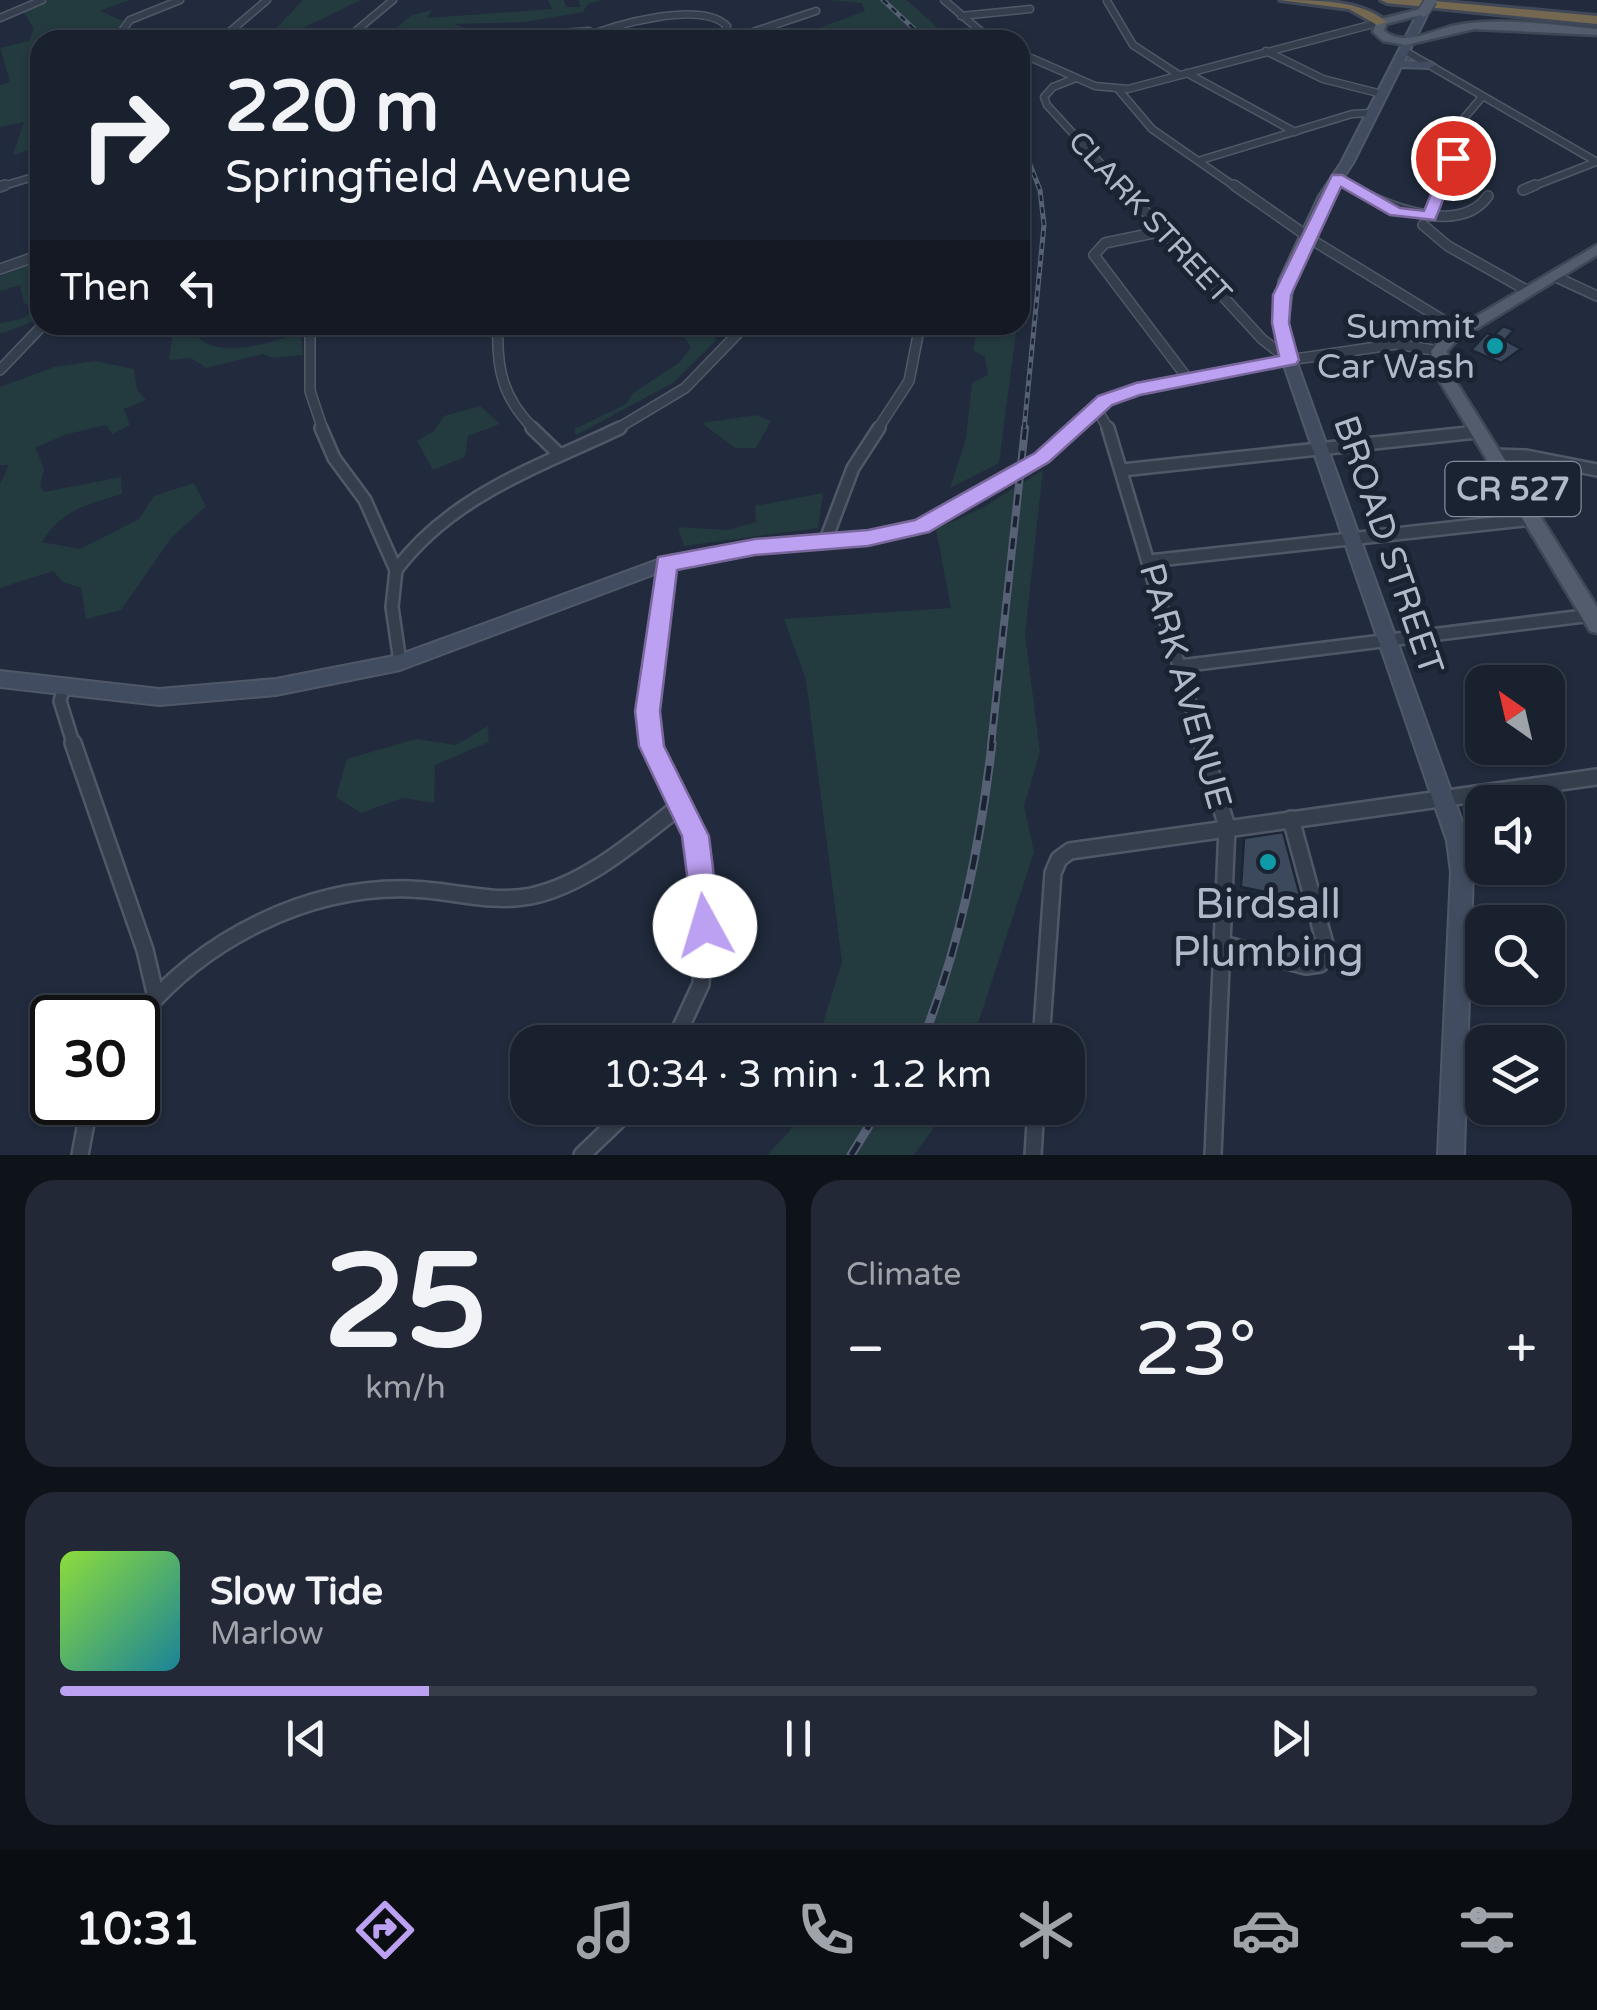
<!DOCTYPE html>
<meta charset="utf-8">
<style>
body{margin:0;font-family:"Varela Round",sans-serif;background:#222836;color:#f1f3f6;height:100vh;display:flex;flex-direction:column;font-size:38px;white-space:nowrap}
*{box-sizing:border-box;margin:0}
p{font-size:32px;color:#9fa3aa}
.icon{flex:none;width:55px;height:55px;fill:none;stroke:currentColor;stroke-width:2;stroke-linecap:round;stroke-linejoin:round}
.map{position:relative;height:1155px;overflow:hidden}
.side{display:flex;flex-direction:column;gap:25px;padding:25px;background:#0e1219;flex:1}
.side>*{flex:none}
.hud{position:absolute;left:30px;top:30px;width:1000px;height:305px;border-radius:30px;box-shadow:0 2px 8px #0004,0 0 0 2px #373e4a;background:#19202e;color:#f1f3f6;overflow:hidden}
.needle{width:65px;rotate:326deg}
.tools{position:absolute;left:1465px;top:665px;display:grid;gap:20px}
.tools a{display:grid;place-items:center;width:100px;height:100px;border-radius:20px;background:#19202e;box-shadow:0 2px 8px #0004,0 0 0 2px #373e4a;font-size:50px}
.speed{position:absolute;left:30px;top:995px;display:flex;gap:20px;font-size:50px;font-weight:700;text-align:center}
.speed>*{display:grid;place-content:center;width:130px;height:130px;border-radius:50%;background:#19202e;box-shadow:0 2px 8px #0004,0 0 0 2px #373e4a;line-height:1}
.speed .limit{border:5px solid #111;border-radius:15px;background:#fff;color:#111}
.pin{position:absolute;display:grid;place-items:center;width:85px;height:85px;color:#fff;margin:-42px;border:5px solid #fff;border-radius:50%;box-shadow:0 2px 10px #0007}
.me{position:absolute;width:110px;margin:-55px;rotate:354deg;stroke-linejoin:round;filter:drop-shadow(0 0 8px #0008)}
.turn{display:flex;align-items:center;gap:35px;height:210px;padding:0 30px;font-size:45px}
.turn .icon{width:130px;height:130px;stroke-width:2.5}
.turn b{display:block;font-size:70px;line-height:85px}
.then{display:flex;align-items:center;height:95px;padding:0 30px;background:#0003;gap:20px;font-size:38px}
.big{font-size:75px;font-weight:600;line-height:1.1}
.side .tile{flex:1;display:flex;flex-direction:column;justify-content:center;gap:15px;min-width:0;padding:0 35px;border-radius:30px;background:#222836}
.side .dial{align-items:center;gap:0}
.dial b{font-size:130px;line-height:1}
.song{display:flex;align-items:center;gap:30px}
.cover{width:120px;height:120px;border-radius:15px;background:linear-gradient(135deg,hsl(90 70% 55%),hsl(190 70% 35%))}
.played{height:10px;border-radius:5px;background:linear-gradient(90deg,#bca0f2 25%,#373e4a 25%)}
.keys{display:flex;justify-content:space-around;direction:ltr}
.heat{display:flex;justify-content:space-between;align-items:center;font-size:55px;direction:ltr}
.side .tiles{flex:1;display:grid;gap:25px;grid-template-columns:1fr 1fr}
.tile:last-child{grid-column:span 2}
.trip{position:absolute;left:510px;top:1025px;width:575px;height:100px;border-radius:30px;background:#19202e;box-shadow:0 2px 8px #0004,0 0 0 2px #373e4a;font-weight:600;line-height:100px;text-align:center}
.tab-bar{display:flex;height:160px;justify-content:space-around;align-items:center;background:#0a0d12;color:#9fa3aa}
.tab-bar .icon{width:70px;height:70px}
.tab-bar .active{color:#bca0f2}
.tab-bar b{font-size:45px;color:#f1f3f6}
.map>svg:first-child{display:block}
.green{fill:#233a3e}
.building{fill:#3c495d;stroke:#1c2534;stroke-width:2.5}
.lines{fill:none;stroke-linecap:round;stroke-linejoin:round}
.minor-far3-casing{stroke:#505868;stroke-width:9}
.minor-far2-casing{stroke:#505868;stroke-width:12}
.minor-far1-casing{stroke:#505868;stroke-width:16}
.minor-casing{stroke:#505868;stroke-width:20}
.secondary-casing{stroke:#505868;stroke-width:4}
.primary-casing{stroke:#3e4756;stroke-width:5}
.motorway-casing{stroke:#404858;stroke-width:6}
.minor-far3{stroke:#353e4d;stroke-width:6}
.minor-far2{stroke:#353e4d;stroke-width:9}
.minor-far1{stroke:#353e4d;stroke-width:11}
.minor{stroke:#353e4d;stroke-width:15}
.secondary{fill:#424c60;fill-rule:evenodd}
.primary{fill:#525c6d;fill-rule:evenodd}
.motorway{fill:#746851;fill-rule:evenodd}
.rail-far2-casing{stroke:#566175;stroke-width:5}
.rail-far1-casing{stroke:#566175;stroke-width:8}
.rail-casing{stroke:#566175;stroke-width:9}
.rail-far2{stroke:#1a2332;stroke-width:2.5;stroke-dasharray:6;stroke-linecap:butt}
.rail-far1{stroke:#1a2332;stroke-width:4;stroke-dasharray:11;stroke-linecap:butt}
.rail{stroke:#1a2332;stroke-width:5;stroke-dasharray:15;stroke-linecap:butt}
.primary-bridge-casing{stroke:#3e4756;stroke-width:14;stroke-linecap:butt}
.primary-bridge{stroke:#525c6d;stroke-width:11}
.route{fill:#bca0f2;stroke:#7a689d;stroke-width:2.5}
.culture-dot{fill:#0f9aa8;stroke:#1a2332;stroke-width:4}
.labels{text-anchor:middle;stroke-width:10;stroke-linejoin:round;paint-order:stroke}
.far-street-label{font-size:30px;fill:#b0b8c9;stroke:#1a2332}
.shield{fill:#1a2332;stroke:#838b9c;stroke-width:2.5}
.shield-label{font-size:32px;font-weight:bold;fill:#b0b8c9}
.poi-label{font-size:35px;fill:#b0b8c9;stroke:#1a2332;text-anchor:end}
.street-label{font-size:35px;fill:#b0b8c9;stroke:#1a2332}
.near-poi-label{font-size:42px;fill:#b0b8c9;stroke:#1a2332}
</style>
<div class="map">
<svg width="1597" height="1155" viewBox="0 0 1597 1155">
<rect width="100%" height="100%" fill="#212b3d"/>
<g class="green">
<path d="M47,0h82l-29,11 23,10 -13,19h-70v107l-27,8 11,-33 -24,5v-42l10,-3 -10,-34 29,-7 5,-12 -11,-18z"/>
<path d="M303,0h58l-64,31 -27,4z"/>
<path d="M548,0h16l2,7h15l-3,-7h24l-14,4 -5,8 -58,10 -70,2 24,10c-19,8 -23,1 -39,-5l-27,11h-64l8,-7 34,-1 21,-17 20,-5 -5,8 125,-9z"/>
<path d="M829,0h78l44,40h-188l-7,-4 7,-3 24,7 78,-29 -4,-8z"/>
<path d="M40,261v58l-40,15v-11l22,-4 15,-11 -13,-5 -4,-18 -20,6v-15z"/>
<path d="M174,325h16l-6,12 13,-1c23,25 75,6 104,-4l2,23 -31,3 -9,-4 -57,14 -15,-10 -22,2z"/>
<path d="M659,325h39l19,14 -44,44 -97,52 -2,-6 52,-25 7,-11 47,-31 11,-15 -9,-13 -31,1z"/>
<path d="M978,325h39l-18,138 -49,25 16,-49 6,-56 16,-8 -3,-18 -12,-7z"/>
<path d="M95,361l39,8 3,20 9,11 -22,9 6,16 -18,9 -6,-9 -42,10 -29,13 9,21 -4,17 4,6 77,-15 1,17c-33,10 -61,16 -80,48l38,7 59,-30 15,-23 40,-13 12,23 -34,31 -51,73 -35,9 -5,-31 -18,-6 -10,-11 -53,17v-104l9,-19h-9v-78l54,-20z"/>
<path d="M480,406l20,18 -32,12 -3,21 -32,13 -16,-29 17,-10 10,-15z"/>
<path d="M756,415l15,6 -15,27h-21l-33,-25z"/>
<path d="M1043,470l-18,164 15,118 -16,54 10,46 -62,190h-155l25,-80 -36,-282 -22,-61 167,-11 -15,-79 48,-22z"/>
<path d="M823,493l-5,35 -134,18 -6,-19 50,3 28,-8 -1,-16z"/>
<path d="M488,726l1,16 -54,23 -1,38 -31,-5 -42,15 -25,-16 11,-38 69,-20 40,6z"/>
<path d="M797,1108h151l-34,47h-147l23,-24z"/>
</g>
<g class="building">
<path d="M1503,326l11,4 -9,10 16,9 -20,14 -30,-13 16,-17 6,3z"/>
<path d="M1400,353l11,2 11,10 -28,5 -17,-10z"/>
<path d="M1283,832l18,67 -60,-12 3,-49z"/>
</g>
<g class="lines">
<defs>
<g id="minor-far3">
<path d="M944,0l47,40"/>
<path d="M1107,1l26,44 46,30"/>
<path d="M961,16l69,-7"/>
<path d="M0,18l42,-18"/>
<path d="M115,40l15,-20 50,-20"/>
<path d="M220,40l47,-40"/>
<path d="M345,40l48,-40"/>
<path d="M463,40l126,-9"/>
<path d="M578,40c37,-16 123,-40 149,-14l-8,14"/>
<path d="M729,40l87,-29"/>
<path d="M1266,51l57,28 59,15"/>
<path d="M1405,51l192,111"/>
<path d="M1020,53l75,33 33,3 253,-67"/>
<path d="M1187,73l108,59"/>
<path d="M1076,78l-23,9 -9,10 3,8 76,83"/>
<path d="M1118,89l34,40 85,59"/>
<path d="M1465,117l17,-20"/>
<path d="M1201,160l151,-46 19,-1"/>
<path d="M1337,178l16,10"/>
<path d="M0,187l40,-12"/>
<path d="M1441,188l12,-29"/>
<path d="M1529,188l67,-26"/>
</g>
<g id="minor-far2">
<path d="M1121,185l141,154 27,21 108,-16 42,7"/>
<path d="M1234,185l83,58 144,88"/>
<path d="M1349,185c33,21 110,52 139,11"/>
<path d="M0,187l5,-2"/>
<path d="M1523,190l12,-5"/>
<path d="M1429,216l13,-31"/>
<path d="M1423,225l25,21 80,45"/>
<path d="M1163,231l-58,12 -11,12 94,124"/>
<path d="M0,269l40,-14"/>
<path d="M1554,276l43,20"/>
<path d="M310,325v66l13,39"/>
<path d="M498,325c-2,44 5,74 37,105"/>
<path d="M0,370l43,-45"/>
<path d="M1095,406l14,24"/>
<path d="M615,430l70,-42 61,-63"/>
<path d="M877,430l32,-49 11,-56"/>
</g>
<g id="minor-far1">
<path d="M321,428l13,30 31,42 31,70 -4,37 8,55"/>
<path d="M532,428l28,27"/>
<path d="M1108,428l95,318"/>
<path d="M1492,455l34,1 71,14"/>
<path d="M1122,470l355,-38"/>
<path d="M825,542l28,-74 26,-40"/>
<path d="M1149,561l383,-42"/>
<path d="M396,570c56,-75 142,-103 224,-142"/>
<path d="M1180,666l412,-51"/>
<path d="M64,687l-4,14 14,45"/>
<path d="M651,746l-4,-35 19,-148"/>
</g>
<g id="minor">
<path d="M73,743l72,207 10,43"/>
<path d="M651,743l45,93 9,90 -4,58 -27,58"/>
<path d="M1202,743l25,84 -14,328"/>
<path d="M1223,944l83,22 14,-2 8,-9 -37,-136"/>
<path d="M138,1018c65,-79 169,-132 272,-129 41,1 81,15 121,7 56,-12 105,-56 149,-90"/>
<path d="M1041,1042l12,-169 6,-14 11,-8 527,-74"/>
<path d="M80,1155l10,-53"/>
<path d="M582,1155l49,-47"/>
<path d="M1033,1155l3,-47"/>
</g>
<path id="secondary" d="M1424,8l5,3 -25,50 26,1 5,3 -5,3 -29,-1 -48,96 -22,33 -38,85 -5,42 8,37 173,481 4,31 -9,283h-26l13,-283 -4,-31 -163,-476 -145,28 -29,10 -62,59 -121,68 -59,14 -113,9 -87,16 -268,101 -124,25 -117,10 -159,-18v-16l159,18 117,-10 123,-24 267,-98 89,-16 113,-9 48,-11 120,-67 64,-57 36,-13 145,-27 -7,-34 5,-42 40,-85 22,-33 78,-152z"/>
<g id="primary">
<path d="M1424,8l5,3 -1,2 -42,11 -2,7c23,17 49,-2 73,-6 46,-8 94,0 140,4v6l-123,-6 -68,16 -23,-4 -10,-9 4,-12z"/>
<path d="M1597,245v10l-142,87 -8,9 5,24 145,232v26l-7,-2 -154,-256 -5,-24 12,-15z"/>
</g>
<g id="motorway">
<path d="M1280,0c36,0 81,0 107,22l-10,3 -28,-16z"/>
<path d="M1381,0h43l173,16v8l-210,-21z"/>
</g>
</defs>
<use href="#minor-far3" class="minor-far3-casing"/>
<use href="#minor-far2" class="minor-far2-casing"/>
<use href="#minor-far1" class="minor-far1-casing"/>
<use href="#minor" class="minor-casing"/>
<use href="#secondary" class="secondary-casing"/>
<use href="#primary" class="primary-casing"/>
<use href="#motorway" class="motorway-casing"/>
<use href="#minor-far3" class="minor-far3"/>
<use href="#minor-far2" class="minor-far2"/>
<use href="#minor-far1" class="minor-far1"/>
<use href="#minor" class="minor"/>
<use href="#secondary" class="secondary"/>
<use href="#primary" class="primary"/>
<use href="#motorway" class="motorway"/>
<defs>
<g id="rail-far2">
<path d="M883,0l43,40"/>
<path d="M1020,139l20,51 4,35 -20,205"/>
</g>
<path id="rail-far1" d="M991,746l34,-318"/>
<g id="rail">
<path d="M922,1042c38,-97 58,-195 70,-299"/>
<path d="M851,1155l29,-47"/>
</g>
</defs>
<use href="#rail-far2" class="rail-far2-casing"/>
<use href="#rail-far1" class="rail-far1-casing"/>
<use href="#rail" class="rail-casing"/>
<use href="#rail-far2" class="rail-far2"/>
<use href="#rail-far1" class="rail-far1"/>
<use href="#rail" class="rail"/>
<defs>
<path id="primary-bridge" d="M1424,11l7,-11"/>
</defs>
<use href="#primary-bridge" class="primary-bridge-casing"/>
<use href="#primary-bridge" class="primary-bridge"/>
</g>
<path class="route" d="M1453,154l7,4 -25,62 -45,-5 -49,-28 -50,108 -2,28 10,37 -3,4 -156,31 -28,10 -63,57 -120,70 -61,14 -113,9 -78,15 -17,141 4,35 45,90 11,90 -5,10 -10,5 -10,-5 -13,-100 -43,-90 -4,-35 23,-154 97,-18 113,-9 47,-10 120,-67 63,-57 38,-13 143,-27 -7,-33 1,-28 59,-120h10l58,33 24,3 22,-53z"/>
<g class="culture-dot">
<circle cx="1495" cy="346" r="10"/>
<circle cx="1268" cy="862" r="10"/>
</g>
<g class="labels">
<g class="far-street-label">
<text transform="translate(1150 217) rotate(47)" y="10">CLARK STREET</text>
</g>
<rect class="shield" x="1445.5" y="462" width="135" height="54" rx="8"/>
<g class="shield-label">
<text x="1513" y="500">CR 527</text>
</g>
<g class="poi-label">
<text x="1475" y="338">Summit<tspan x="1475" dy="40">Car Wash</tspan></text>
</g>
<g class="street-label">
<text transform="translate(1389 545) rotate(71)" y="12">BROAD STREET</text>
<text transform="translate(1186 686) rotate(74)" y="12">PARK AVENUE</text>
</g>
<g class="near-poi-label">
<text x="1268" y="918">Birdsall<tspan x="1268" dy="48">Plumbing</tspan></text>
</g>
</g>
</svg>
<div class="tools">
<a><svg class="needle" viewBox="-14 -14 28 28"><path d="M0-13l5 13h-10z" fill="#e53935"/><path d="M0 13l5-13h-10z" fill="#9fa3aa"/></svg></a>
<a><svg class="icon" aria-label="sound" viewBox="0 0 24 24"><path d="M4 9h4l5-4v14l-5-4H4zM17 9q2 3 0 6"/></svg></a>
<a><svg class="icon" aria-label="search" viewBox="0 0 24 24"><circle cx="10" cy="10" r="6"/><path d="M15 15l6 6"/></svg></a>
<a><svg class="icon" aria-label="layers" viewBox="0 0 24 24"><path d="M12 4l9 5-9 5-9-5zM3 14l9 5 9-5"/></svg></a>
</div>
<div class="speed"><div class="limit">30</div></div>
<div class="pin" style="left:1453px;top:158px;background:#d93025"><svg class="icon" aria-label="arrive" viewBox="0 0 24 24"><path d="M6 21V4h12l-3 4 3 4H6"/></svg></div>
<svg class="me" style="left:705px;top:926px" viewBox="-20 -20 40 40"><circle r="19" fill="#fff"/><path d="M0-13L10 11 0 6-10 11z" fill="#bca0f2"/></svg>
<div class="trip">10:34 · 3 min · 1.2 km</div>
<div class="hud">
<div class="turn"><svg class="icon" aria-label="right" viewBox="0 0 24 24"><path d="M7 20v-9h11M14 6l5 5-5 5"/></svg><div><b>220 m</b>Springfield Avenue</div></div>
<div class="then">Then<svg class="icon" aria-label="left" viewBox="0 0 24 24"><path d="M17 20v-9H6M10 6l-5 5 5 5"/></svg></div>
</div>
</div>
<section class="side">
<div class="tiles">
<div class="tile dial"><b>25</b><p>km/h</p></div>
<div class="tile"><p>Climate</p>
<div class="heat"><a>−</a><b class="big">23°</b><a>+</a></div>
</div>
<div class="tile">
<div class="song"><i class="cover"></i><div><b>Slow Tide</b><p>Marlow</p></div></div>
<div class="played"></div>
<div class="keys"><svg class="icon" aria-label="previous" viewBox="0 0 24 24"><path d="M18 5L8 12l10 7zM5 5v14"/></svg><svg class="icon" aria-label="pause" viewBox="0 0 24 24"><path d="M8 5v14M16 5v14"/></svg><svg class="icon" aria-label="next" viewBox="0 0 24 24"><path d="M6 5l10 7-10 7zM19 5v14"/></svg></div>
</div>
</div>
</section>
<nav class="tab-bar">
<b>10:31</b>
<svg class="icon active" aria-label="directions" viewBox="0 0 24 24"><path d="M12 3l9 9-9 9-9-9zM9 14v-3h6M13 9l2 2-2 2"/></svg>
<svg class="icon" aria-label="music" viewBox="0 0 24 24"><path d="M9 18V5l10-2v13"/><circle cx="6" cy="18" r="3"/><circle cx="16" cy="16" r="3"/></svg>
<svg class="icon" aria-label="phone" viewBox="0 0 24 24"><path d="M5 4h4l2 5-3 2q2 4 5 5l2-3 5 2v4C11 20 4 13 5 4z"/></svg>
<svg class="icon" aria-label="climate" viewBox="0 0 24 24"><path d="M12 3v18M4 7l16 10M4 17L20 7"/></svg>
<svg class="icon" aria-label="car" viewBox="0 0 24 24"><path d="M5 17H2v-5l4-1 3-4h7l3 4 3 1v5h-3M9 17h6M6 11h13"/><circle cx="7" cy="17" r="2"/><circle cx="17" cy="17" r="2"/></svg>
<svg class="icon" aria-label="filters" viewBox="0 0 24 24"><path d="M4 7h16M4 17h16"/><circle cx="9" cy="7" r="2"/><circle cx="15" cy="17" r="2"/></svg>
</nav>
